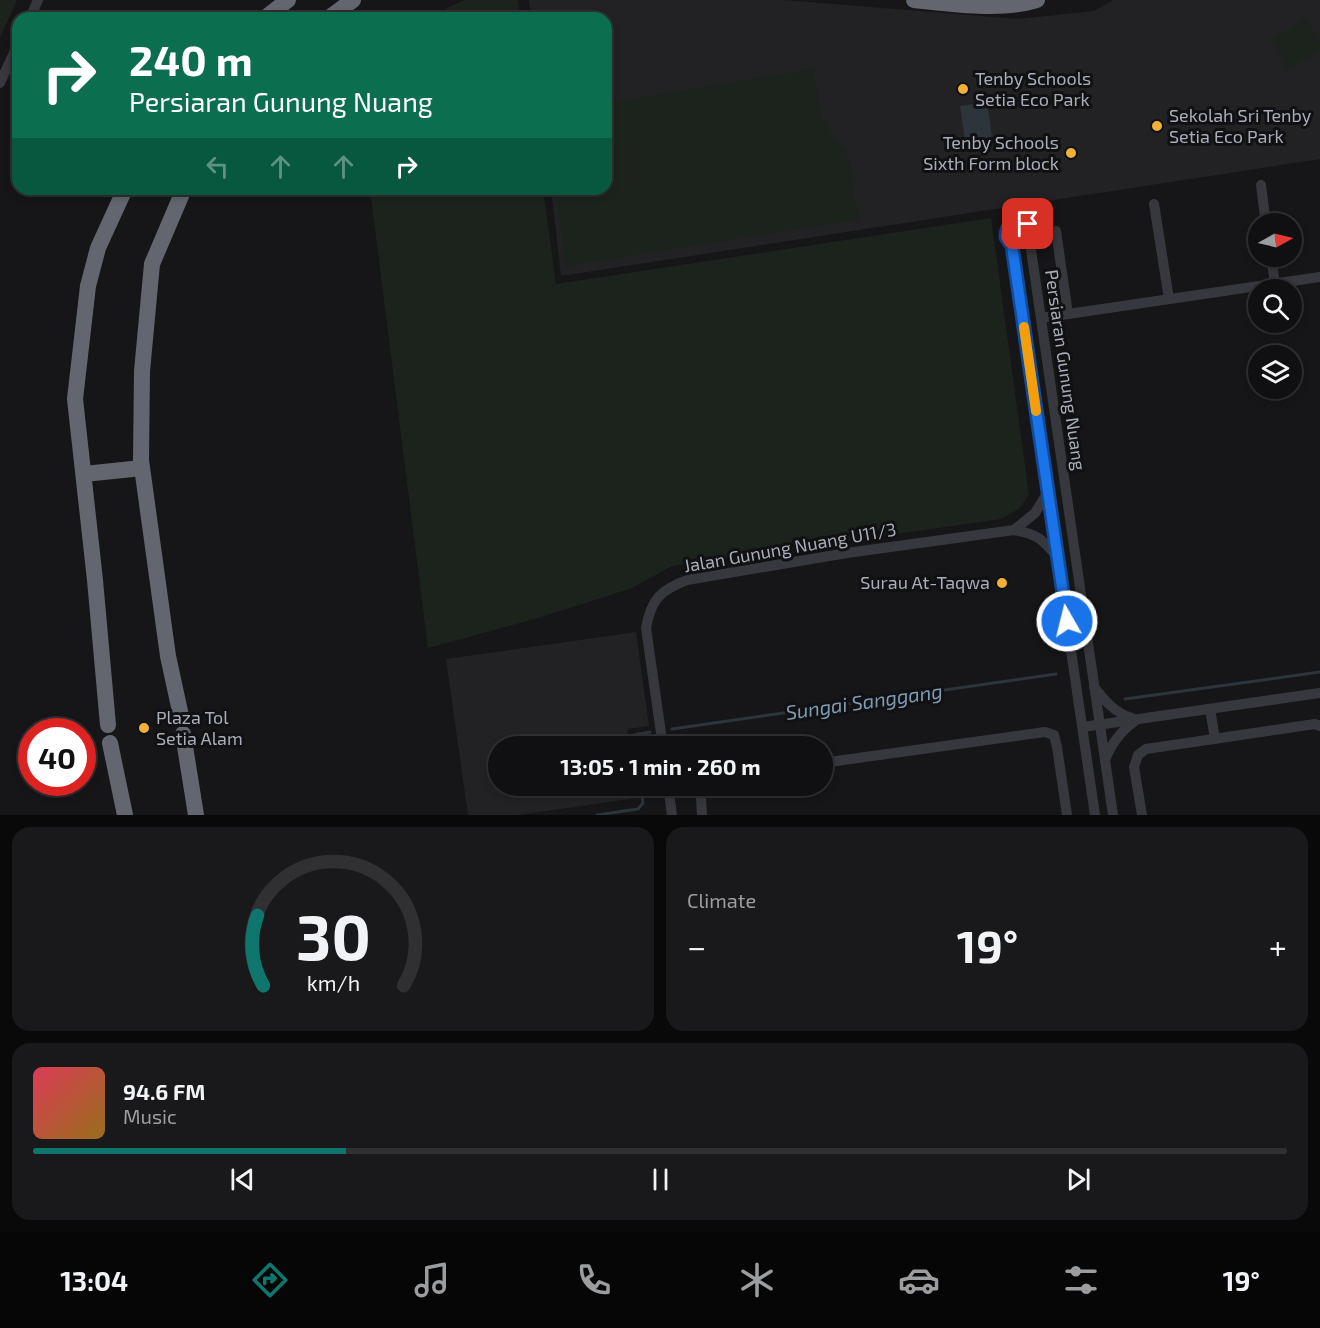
<!DOCTYPE html>
<meta charset="utf-8">
<style>
body{margin:0;font-family:"Exo 2",sans-serif;background:#19191b;color:#f1f3f6;height:100vh;display:flex;flex-direction:column;font-size:22px;white-space:nowrap}
*{box-sizing:border-box;margin:0}
p{font-size:20px;color:#9c9d9f}
.icon{flex:none;width:33px;height:33px;fill:none;stroke:currentColor;stroke-width:2;stroke-linecap:round;stroke-linejoin:round}
.map{position:relative;height:815px;overflow:hidden}
.sheet{display:flex;flex-direction:column;gap:12px;padding:12px;background:#09090a;flex:1}
.sheet>*{flex:none}
.top-card{position:absolute;left:12px;top:12px;width:600px;height:183px;border-radius:18px;box-shadow:0 3px 9px #0003,0 0 0 2px #303032;background:#0b6e4f;color:#fff;overflow:hidden}
.needle{width:39px;rotate:82deg}
.fabs{position:absolute;left:1248px;top:213px;display:grid;gap:12px}
.fabs a{display:grid;place-items:center;width:54px;height:54px;border-radius:50%;background:#101012;box-shadow:0 3px 9px #0003,0 0 0 2px #303032;font-size:30px}
.speed{position:absolute;left:18px;top:718px;display:flex;gap:12px;font-size:30px;font-weight:700;text-align:center}
.speed>*{display:grid;place-content:center;width:78px;height:78px;border-radius:50%;background:#101012;box-shadow:0 3px 9px #0003,0 0 0 2px #303032;line-height:1}
.speed .limit{border:9px solid #d22;background:#fff;color:#111}
.pin{position:absolute;display:grid;place-items:center;width:51px;height:51px;color:#fff;margin:-26px;border-radius:12px;box-shadow:0 3px 9px #0006}
.me{position:absolute;width:66px;margin:-33px;rotate:352deg;stroke-linejoin:round;filter:drop-shadow(0 0 4px #0008)}
.turn{display:flex;align-items:center;gap:21px;height:126px;padding:0 18px;font-size:27px}
.turn .icon{width:78px;height:78px;stroke-width:2.5}
.turn b{display:block;font-size:42px;line-height:51px}
.lanes{display:flex;align-items:center;height:57px;padding:0 18px;background:#0003;justify-content:center;gap:30px;direction:ltr}
.lanes .off{opacity:.35}
.big{font-size:45px;font-weight:700;line-height:1.1}
.sheet .widget{flex:1;display:flex;flex-direction:column;justify-content:center;gap:9px;min-width:0;padding:0 21px;border-radius:18px;background:#19191b}
.sheet .dial{align-items:center;gap:0}
.dial svg{height:156px;overflow:visible;fill:none;stroke:#303032;stroke-width:7;stroke-linecap:round;text-anchor:middle}
.dial text{fill:#f1f3f6;stroke:none}
.song{display:flex;align-items:center;gap:18px}
.cover{width:72px;height:72px;border-radius:9px;background:linear-gradient(135deg,hsl(350 70% 55%),hsl(40 70% 35%))}
.played{height:6px;border-radius:3px;background:linear-gradient(90deg,#0f766e 25%,#303032 25%)}
.keys{display:flex;justify-content:space-around;direction:ltr}
.heat{display:flex;justify-content:space-between;align-items:center;font-size:33px;direction:ltr}
.sheet .tiles{flex:1;display:grid;gap:12px;grid-template-columns:1fr 1fr}
.widget:last-child{grid-column:span 2}
.trip{position:absolute;left:488px;top:736px;width:345px;height:60px;border-radius:30px;background:#101012;box-shadow:0 3px 9px #0003,0 0 0 2px #303032;font-weight:700;line-height:60px;text-align:center}
.tab-bar{display:flex;height:96px;justify-content:space-around;align-items:center;background:#060607;color:#9c9d9f}
.tab-bar .icon{width:42px;height:42px}
.tab-bar .selected{color:#0f766e}
.tab-bar b{font-size:27px;color:#f1f3f6}
.map>svg:first-child{display:block}
.built{fill:#222225}
.green{fill:#1c231d}
.water{fill:#2c353c}
.lines{fill:none;stroke-linecap:round;stroke-linejoin:round}
.stream{stroke:#2c353c;stroke-width:3}
.minor{stroke:#37383d;stroke-width:10}
.highway{stroke:#63666e;stroke-width:16}
.route-casing{stroke:#114b97;stroke-width:15}
.route{stroke:#1a73e8;stroke-width:10}
.slow{stroke:#f59e0b;stroke-width:10}
.poi-dot{fill:#f2b134;stroke:#111113;stroke-width:2}
.labels{text-anchor:middle;stroke-width:6;stroke-linejoin:round;paint-order:stroke}
.poi-label{font-size:18px;fill:#a8adb8;stroke:#111113;text-anchor:start}
.street-label{font-size:18px;fill:#a8adb8;stroke:#111113}
.water-label{font-size:20px;font-style:italic;fill:#7f9bb3;stroke:#111113}
</style>
<div class="map">
<svg width="1320" height="815" viewBox="0 0 1320 815">
<rect width="100%" height="100%" fill="#161618"/>
<g class="built">
<path d="M529,0h255l234,19 76,-8 19,-11h207v159l-759,117 -10,-87h55v-171h-75z"/>
<path d="M636,632l13,94 -22,3 3,18h-132v39h137l2,12 -119,17h-50l-22,-156z"/>
</g>
<g class="green">
<path d="M0,0h17l-17,38z"/>
<path d="M464,0h54l2,18h-93z"/>
<path d="M1307,19l13,24v8l-32,18 -16,-30z"/>
<path d="M813,69l8,49 28,41 9,61 -293,46 -9,-77h50v-86z"/>
<path d="M370,189h173l13,95 435,-66 38,277 -10,14 -18,10 -329,47 -40,22 -94,30 -110,30z"/>
</g>
<path class="water" d="M987,102l6,41 -27,4 -6,-41z"/>
<g class="lines">
<g class="stream">
<path d="M1125,699l195,-27"/>
<path d="M672,729l384,-55"/>
<path d="M636,747l-2,-12 16,-3"/>
<path d="M597,815l41,-6 5,-6 -2,-17"/>
</g>
<g class="minor">
<path d="M30,18l8,-18"/>
<path d="M0,83l18,-39"/>
<path d="M1261,185l5,39"/>
<path d="M1154,204l15,95"/>
<path d="M1056,231l12,83"/>
<path d="M1271,256l4,28"/>
<path d="M1041,318l279,-41"/>
<path d="M1014,530l21,-17 13,-21"/>
<path d="M1094,687c11,14 21,26 38,31"/>
<path d="M1210,709l5,30"/>
<path d="M1083,727l237,-34"/>
<path d="M663,747l-17,-119c5,-28 14,-38 41,-48l160,-27 167,-23c23,4 29,9 43,27"/>
<path d="M1105,760c7,-17 15,-28 30,-39"/>
<path d="M822,763l223,-31 9,3 3,12 10,68"/>
<path d="M668,786l4,29"/>
<path d="M702,815l-1,-18 3,-11"/>
<path d="M1095,815l-83,-569 -6,-9c0,-13 11,-19 22,-13l5,9 -3,10 83,572"/>
<path d="M1142,815l-8,-48 4,-12 8,-6 169,-25 5,2"/>
</g>
<g class="highway">
<path d="M914,0c35,4 90,11 123,0"/>
<path d="M265,18l23,-18"/>
<path d="M329,18l24,-18"/>
<path d="M84,474l58,-6"/>
<path d="M181,716l-13,-60 -27,-196 1,-89 10,-107 32,-75"/>
<path d="M108,725l-13,-145 -20,-181 13,-113 10,-38 27,-59"/>
<path d="M183,734l13,81"/>
<path d="M110,743l15,72"/>
</g>
</g>
<g class="lines">
<defs>
<path id="route" d="M1028,224c-12,-7 -22,0 -22,13l6,9 55,375"/>
</defs>
<use href="#route" class="route-casing"/>
<use href="#route" class="route"/>
<path class="slow" d="M1024,327l12,84"/>
</g>
<g class="poi-dot">
<circle cx="963" cy="89" r="6"/>
<circle cx="1157" cy="126" r="6"/>
<circle cx="1071" cy="153" r="6"/>
<circle cx="1002" cy="583" r="6"/>
<circle cx="144" cy="728" r="6"/>
</g>
<g class="labels">
<g class="poi-label">
<text x="975" y="85">Tenby Schools<tspan x="975" dy="21">Setia Eco Park</tspan></text>
<text x="1169" y="122">Sekolah Sri Tenby<tspan x="1169" dy="21">Setia Eco Park</tspan></text>
<text x="1059" y="149" text-anchor="end">Tenby Schools<tspan x="1059" dy="21">Sixth Form block</tspan></text>
<text x="990" y="589" text-anchor="end">Surau At-Taqwa</text>
<text x="156" y="724">Plaza Tol<tspan x="156" dy="21">Setia Alam</tspan></text>
</g>
<g class="street-label">
<text transform="translate(1065 370) rotate(82)" y="6">Persiaran Gunung Nuang</text>
<text transform="translate(790 548) rotate(-10)" y="6">Jalan Gunung Nuang U11/3</text>
</g>
<g class="water-label">
<text transform="translate(864 702) rotate(-8)" y="7">Sungai Sanggang</text>
</g>
</g>
</svg>
<div class="fabs">
<a><svg class="needle" viewBox="-14 -14 28 28"><path d="M0-13l5 13h-10z" fill="#e53935"/><path d="M0 13l5-13h-10z" fill="#9c9d9f"/></svg></a>
<a><svg class="icon" aria-label="search" viewBox="0 0 24 24"><circle cx="10" cy="10" r="6"/><path d="M15 15l6 6"/></svg></a>
<a><svg class="icon" aria-label="layers" viewBox="0 0 24 24"><path d="M12 4l9 5-9 5-9-5zM3 14l9 5 9-5"/></svg></a>
</div>
<div class="speed"><div class="limit">40</div></div>
<div class="pin" style="left:1028px;top:224px;background:#d93025"><svg class="icon" aria-label="arrive" viewBox="0 0 24 24"><path d="M6 21V4h12l-3 4 3 4H6"/></svg></div>
<svg class="me" style="left:1067px;top:621px" viewBox="-20 -20 40 40"><circle r="17" fill="#1a73e8" stroke="#fff" stroke-width="3"/><path d="M0-11L8 9 0 5-8 9z" fill="#fff"/></svg>
<div class="trip">13:05 · 1 min · 260 m</div>
<div class="top-card">
<div class="turn"><svg class="icon" aria-label="right" viewBox="0 0 24 24"><path d="M7 20v-9h11M14 6l5 5-5 5"/></svg><div><b>240 m</b>Persiaran Gunung Nuang</div></div>
<div class="lanes"><svg class="icon off" aria-label="left" viewBox="0 0 24 24"><path d="M17 20v-9H6M10 6l-5 5 5 5"/></svg><svg class="icon off" aria-label="ahead" viewBox="0 0 24 24"><path d="M12 20V5M6 11l6-6 6 6"/></svg><svg class="icon off" aria-label="ahead" viewBox="0 0 24 24"><path d="M12 20V5M6 11l6-6 6 6"/></svg><svg class="icon" aria-label="right" viewBox="0 0 24 24"><path d="M7 20v-9h11M14 6l5 5-5 5"/></svg></div>
</div>
</div>
<section class="sheet">
<div class="tiles">
<div class="widget dial"><svg viewBox="0 0 100 80">
<path d="M14 69A42 42 0 1 1 86 69"/>
<path d="M14 69A42 42 0 0 1 11 33" stroke="#0f766e"/>
<text x="50" y="56" font-size="32" font-weight="700">30</text>
<text x="50" y="72" font-size="11">km/h</text>
</svg></div>
<div class="widget"><p>Climate</p>
<div class="heat"><a>−</a><b class="big">19°</b><a>+</a></div>
</div>
<div class="widget">
<div class="song"><i class="cover"></i><div><b>94.6 FM</b><p>Music</p></div></div>
<div class="played"></div>
<div class="keys"><svg class="icon" aria-label="previous" viewBox="0 0 24 24"><path d="M18 5L8 12l10 7zM5 5v14"/></svg><svg class="icon" aria-label="pause" viewBox="0 0 24 24"><path d="M8 5v14M16 5v14"/></svg><svg class="icon" aria-label="next" viewBox="0 0 24 24"><path d="M6 5l10 7-10 7zM19 5v14"/></svg></div>
</div>
</div>
</section>
<nav class="tab-bar">
<b>13:04</b>
<svg class="icon selected" aria-label="directions" viewBox="0 0 24 24"><path d="M12 3l9 9-9 9-9-9zM9 14v-3h6M13 9l2 2-2 2"/></svg>
<svg class="icon" aria-label="music" viewBox="0 0 24 24"><path d="M9 18V5l10-2v13"/><circle cx="6" cy="18" r="3"/><circle cx="16" cy="16" r="3"/></svg>
<svg class="icon" aria-label="phone" viewBox="0 0 24 24"><path d="M5 4h4l2 5-3 2q2 4 5 5l2-3 5 2v4C11 20 4 13 5 4z"/></svg>
<svg class="icon" aria-label="climate" viewBox="0 0 24 24"><path d="M12 3v18M4 7l16 10M4 17L20 7"/></svg>
<svg class="icon" aria-label="car" viewBox="0 0 24 24"><path d="M5 17H2v-5l4-1 3-4h7l3 4 3 1v5h-3M9 17h6M6 11h13"/><circle cx="7" cy="17" r="2"/><circle cx="17" cy="17" r="2"/></svg>
<svg class="icon" aria-label="filters" viewBox="0 0 24 24"><path d="M4 7h16M4 17h16"/><circle cx="9" cy="7" r="2"/><circle cx="15" cy="17" r="2"/></svg>
<b>19°</b>
</nav>
